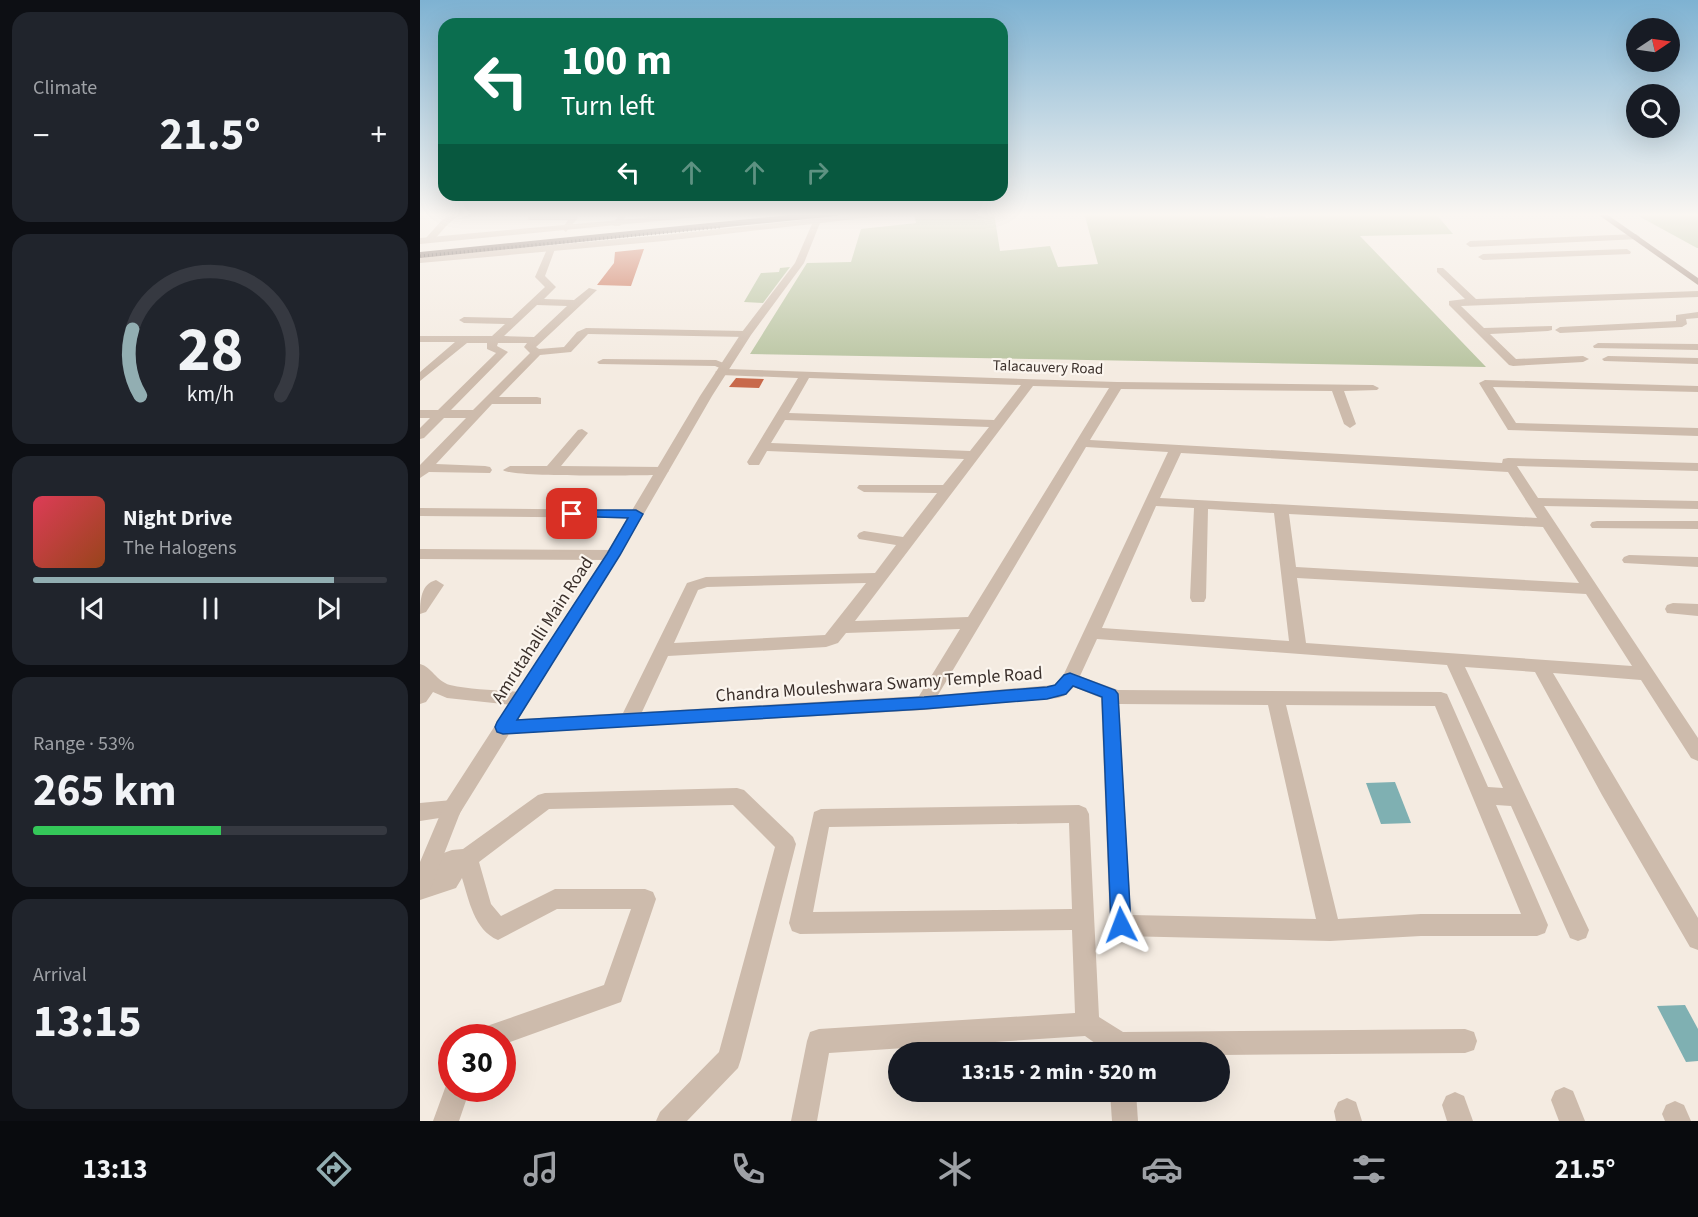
<!DOCTYPE html>
<meta charset="utf-8">
<style>
body{margin:0;font-family:"Source Sans 3",sans-serif;background:#20242c;color:#f1f3f6;height:100vh;display:flex;flex-direction:column;font-size:22px;white-space:nowrap}
*{box-sizing:border-box;margin:0}
p{font-size:20px;color:#9ea1a6}
.icon{flex:none;width:33px;height:33px;fill:none;stroke:currentColor;stroke-width:2;stroke-linecap:round;stroke-linejoin:round}
.map{position:relative;flex:1;overflow:hidden}
.drawer{display:flex;flex-direction:column;gap:12px;padding:12px;background:#0d0f14;width:420px}
.drawer>*{flex:none}
.guide{position:absolute;left:18px;top:18px;width:570px;height:183px;border-radius:18px;box-shadow:0 6px 24px #0002;background:#0b6e4f;color:#fff;overflow:hidden}
.needle{width:39px;rotate:77deg}
.fabs{position:absolute;left:1206px;top:18px;display:grid;gap:12px}
.fabs a{display:grid;place-items:center;width:54px;height:54px;border-radius:50%;background:#171b24;box-shadow:0 6px 24px #0002;font-size:30px}
.speed{position:absolute;left:18px;top:1024px;display:flex;gap:12px;font-size:30px;font-weight:700;text-align:center}
.speed>*{display:grid;place-content:center;width:78px;height:78px;border-radius:50%;background:#171b24;box-shadow:0 6px 24px #0002;line-height:1}
.speed .limit{border:9px solid #d22;background:#fff;color:#111}
.pin{position:absolute;display:grid;place-items:center;width:51px;height:51px;color:#fff;margin:-26px;border-radius:12px;box-shadow:0 3px 9px #0006}
.me{position:absolute;width:66px;margin:-33px;rotate:357deg;stroke-linejoin:round;filter:drop-shadow(0 0 4px #0008)}
.turn{display:flex;align-items:center;gap:21px;height:126px;padding:0 24px;font-size:27px}
.turn .icon{width:78px;height:78px;stroke-width:2.5}
.turn b{display:block;font-size:42px;line-height:51px}
.lanes{display:flex;align-items:center;height:57px;padding:0 24px;background:#0003;justify-content:center;gap:30px;direction:ltr}
.lanes .off{opacity:.35}
.big{font-size:45px;font-weight:700;line-height:1.1}
.drawer .card{flex:1;display:flex;flex-direction:column;justify-content:center;gap:9px;min-width:0;padding:0 21px;border-radius:18px;background:#20242c}
.drawer .dial{align-items:center;gap:0}
.dial svg{height:156px;overflow:visible;fill:none;stroke:#363941;stroke-width:7;stroke-linecap:round;text-anchor:middle}
.dial text{fill:#f1f3f6;stroke:none}
.song{display:flex;align-items:center;gap:18px}
.cover{width:72px;height:72px;border-radius:9px;background:linear-gradient(135deg,hsl(350 70% 55%),hsl(20 70% 35%))}
.played{height:6px;border-radius:3px;background:linear-gradient(90deg,#92aeb2 85%,#363941 85%)}
.keys{display:flex;justify-content:space-around;direction:ltr}
.heat{display:flex;justify-content:space-between;align-items:center;font-size:33px;direction:ltr}
.charge{height:9px;border-radius:4px;background:linear-gradient(90deg,#34c759 53%,#363941 0)}
.trip{position:absolute;left:468px;top:1042px;width:342px;height:60px;border-radius:30px;background:#171b24;box-shadow:0 6px 24px #0002;font-weight:700;line-height:60px;text-align:center}
.tabs{display:flex;height:96px;justify-content:space-around;align-items:center;background:#090b0e;color:#9ea1a6}
.tabs .icon{width:42px;height:42px}
.tabs .active{color:#92aeb2}
.tabs b{font-size:27px;color:#f1f3f6}
main{display:flex;flex:1;min-height:0}
.map>svg:first-child{display:block}
.green{fill:#b8c4a0}
.water{fill:#7fb0b2}
.building{fill:#c8694b}
.lines{fill:none;stroke-linecap:round;stroke-linejoin:round}
.minor{fill:#cdbbac;fill-rule:evenodd}
.tertiary{fill:#cdbbac;fill-rule:evenodd}
.secondary{fill:#a18a7d;fill-rule:evenodd}
.trunk{fill:#6c584f;fill-rule:evenodd}
.rail{stroke:#3b302b;stroke-width:3;stroke-dasharray:1 3;stroke-linecap:butt}
.route{fill:#1a73e8;stroke:#114b97;stroke-width:1.5}
.labels{text-anchor:middle;stroke-width:4.5;stroke-linejoin:round;paint-order:stroke}
.far-street-label{font-size:15px;fill:#3b302b;stroke:#fbf5ee}
.street-label{font-size:18px;fill:#3b302b;stroke:#fbf5ee}
</style>
<main>
<section class="drawer">
<div class="card"><p>Climate</p>
<div class="heat"><a>−</a><b class="big">21.5°</b><a>+</a></div>
</div>
<div class="card dial"><svg viewBox="0 0 100 80">
<path d="M14 69A42 42 0 1 1 86 69"/>
<path d="M14 69A42 42 0 0 1 10 35" stroke="#92aeb2"/>
<text x="50" y="56" font-size="32" font-weight="700">28</text>
<text x="50" y="72" font-size="11">km/h</text>
</svg></div>
<div class="card">
<div class="song"><i class="cover"></i><div><b>Night Drive</b><p>The Halogens</p></div></div>
<div class="played"></div>
<div class="keys"><svg class="icon" aria-label="previous" viewBox="0 0 24 24"><path d="M18 5L8 12l10 7zM5 5v14"/></svg><svg class="icon" aria-label="pause" viewBox="0 0 24 24"><path d="M8 5v14M16 5v14"/></svg><svg class="icon" aria-label="next" viewBox="0 0 24 24"><path d="M6 5l10 7-10 7zM19 5v14"/></svg></div>
</div>
<div class="card"><p>Range · 53%</p><b class="big">265 km</b><div class="charge"></div></div>
<div class="card"><p>Arrival</p><b class="big">13:15</b></div>
</section>
<div class="map">
<svg width="1278" height="1121" viewBox="0 0 1278 1121">
<rect width="100%" height="100%" fill="#f4ebe1"/>
<g class="green">
<path d="M504,213h70l6,38 50,-5 8,21 40,-3 -14,-51h177l5,5 29,-2 -2,-3h142l18,21 -93,2 126,131 -736,-13 57,-91 44,-1 10,-33 55,-6 -2,-9z"/>
<path d="M1213,213h65v35h-1z"/>
<path d="M370,267l-27,36 -19,-1 17,-29 18,-1 1,-4z"/>
</g>
<g class="water">
<path d="M975,782l16,41 -30,1 -15,-41z"/>
<path d="M1265,1005l13,24v32l-12,1 -29,-56z"/>
</g>
<g class="building">
<path d="M224,249l-13,37 -34,-1 17,-22 1,-11z"/>
<path d="M316,378l28,1 -5,9 -30,-1z"/>
</g>
<g class="lines">
<g class="minor">
<path d="M33,213h9l-14,11 -16,18h-6v-4l16,-18z"/>
<path d="M114,213h9l-2,3h33l4,2 -12,14 -4,-3 6,-9h-39l-1,-2z"/>
<path d="M200,213h8l-8,13h-6l-1,-2z"/>
<path d="M1216,234l4,3 -1,2 -169,8 -4,-3 4,-3z"/>
<path d="M128,247l7,2 -10,27 11,11 -12,12 30,1 15,-12 8,2 -61,57 3,2 25,-2 13,-15 9,-4 160,3 5,3 -5,3 -158,-3 -17,18 -31,3 -41,42h38l4,1v6h-49l-56,60 49,2 5,1 2,3 -2,3 -61,-1 -9,6v-13l46,-47h-22l-20,20 -4,1v-11l10,-10h-10v-8h18l58,-57 -9,-4v-6h-20l-47,38v-9l35,-30h-35v-6h72l13,-12 -41,-1 -5,-3 5,-3 48,1 33,-31 -10,-10zM117,305l30,1 -33,31 -30,-1zM78,343h29l-3,4 6,6 -57,57h-22l57,-58 -11,-6z"/>
<path d="M1207,249l4,3 -1,2 -147,6 -5,-3 5,-3z"/>
<path d="M1017,268h6l33,31 222,-8v6l-237,9 23,22 68,-2v4l-4,1 -58,3 26,25 67,-3 6,3 -6,3 -70,4 -4,-1 -60,-60v-4l16,-2 -28,-27z"/>
<path d="M1278,312v6l-12,1 1,5 -5,3 -122,6 -5,-3 5,-3 116,-6v-6z"/>
<path d="M1178,343l100,1v6l-104,-2 -1,-2z"/>
<path d="M1188,356l90,2v6l-94,-3 -2,-2z"/>
<path d="M183,359l113,1 15,6 -4,3 390,13 256,3 6,3 -2,2 -33,1 12,33 -6,4 -6,-4 -12,-33 -211,-2 -31,51 412,23 1,-4 5,-1 190,5v8l-181,-5 21,32 160,3v8l-154,-3 154,232v23l-7,-3 -50,-78 -88,-7 145,245v32l-8,-3 -88,-152 -67,-123 -70,-5 124,263 -3,8 -8,3 -8,-3 -59,-132 -15,-1 52,120 -3,8 -8,3h-116l-91,5 -209,-5 -8,-3 -3,-8 -9,-227 -27,-11 -10,9 -6,2 -134,12 -421,24 -6,-2 -3,-5 3,-5 6,-2 120,-7 64,-130 19,-6 169,-4 21,-28 -37,-6 -2,-3 2,-3 5,-2 39,6 34,-44 -73,-1 -7,-4 2,-3h84l21,-26 -197,-8 -8,14h-10l-2,-3 51,-84 -77,-3 -6,-3 7,-3 -7,-3 -116,-2 -2,-2zM389,378l212,7 -27,35 -205,-7zM613,386l76,2 -141,229 -113,4zM365,420l204,7 -19,24 -199,-8zM666,447l82,5 -105,224 -9,9 -116,10zM761,453l327,19 29,46 -377,-20zM736,506l38,2 -4,90 2,4h12l2,-4 2,-89 66,4 15,128 -187,-13zM869,514l254,13 36,56 -283,-16zM877,578l289,16 46,72 -326,-23zM446,583l-41,52 -151,8 24,-53 9,-3zM540,629l-41,67 -277,16 26,-56 158,-9 12,-4 8,-10zM677,639l350,26 56,123 -15,-1 -41,-93 -6,-2 -323,-2 -38,-14zM699,704l149,1 48,214 -185,-4zM866,705l149,1 86,208h-100l-83,5z"/>
<path d="M1065,380l213,6v6l-205,-5 23,36 182,5v8l-190,-6 -29,-47z"/>
<path d="M162,429l6,4 -27,33 101,1 7,4 -7,4c-23,0 -150,3 -159,-5l7,-4h37l31,-36z"/>
<path d="M0,508l216,2 7,4 -7,4 -216,-2z"/>
<path d="M1177,521h101v8l-106,-1 -2,-3 2,-3z"/>
<path d="M0,549l193,1 7,5 -7,5 -193,-1z"/>
<path d="M1209,555l69,2v10l-74,-4 -2,-3 2,-3z"/>
<path d="M16,580l8,5 -18,27 -6,2c0,-14 1,-30 16,-34z"/>
<path d="M1253,603l25,1v12l-31,-3 -2,-4 2,-4z"/>
<path d="M0,664c12,3 16,17 30,21 22,5 48,5 71,7l6,2 3,5 -3,5 -6,2 -74,-8 -14,-6 -7,10 -6,2z"/>
<path d="M317,788l7,2 49,47 3,7 -55,215 -3,9 -51,53h-31l4,-9 59,-60 56,-205 -42,-42 -184,4 -70,53 12,42 10,12 54,-27h90l8,3 3,7 -35,103 -119,43v-7h-27l3,-9 9,-3 117,-41 27,-76h-74l-59,31c-24,-10 -29,-40 -36,-62l-6,10 -36,12v-20l8,-2 -8,-4 1,-13 31,-11 11,-1 75,-54 7,-2z"/>
<path d="M32,800l7,3 3,6 -3,6 -39,6v-18z"/>
<path d="M659,805l7,3 3,6 10,203 24,15 342,-3 9,3 3,9 -3,9 -9,3 -245,2v-2h-111l-24,-17 -256,17 -12,68h-26l16,-80 3,-9 9,-3 256,-16 -3,-83 -272,4 -8,-3 -3,-8 25,-111 7,-3zM649,823l3,86 -259,3 16,-85z"/>
<path d="M32,1079v10h18l-11,32h-26l15,-41z"/>
<path d="M1144,1087l9,4 12,30h-26l-8,-21 4,-9z"/>
<path d="M690,1092h26l2,29h-26z"/>
<path d="M1035,1092l9,4 9,25h-26l-5,-16 4,-9z"/>
<path d="M927,1098l9,4 6,19h-26l-2,-10 4,-9z"/>
<path d="M1255,1101l9,4 7,16h-26l-3,-7 4,-9z"/>
</g>
<g class="tertiary">
<path d="M276,213h28l-4,2 -300,29v-6z"/>
<path d="M392,213h8v5l49,-5h26l-4,2 -71,8 -16,40 -53,72 -39,61 -92,159 -160,258 -32,82 -8,3v-36l25,-59 161,-249 94,-158 42,-64 53,-69 17,-39 -148,17 -244,22v-6l244,-22 148,-16z"/>
</g>
<path class="secondary" d="M1176,213h9l93,65v7z"/>
<path class="trunk" d="M390,213h32l-5,3 -417,42v-6z"/>
<path class="rail" d="M0,256l300,-29"/>
</g>
<linearGradient id="sky" x2="0" y2="1"><stop stop-color="#7eb2d2"/><stop offset="0.58" stop-color="#faf6f2"/><stop offset="1" stop-color="#faf6f2" stop-opacity="0"/></linearGradient>
<rect width="1278" height="370" fill="url(#sky)"/>
<path class="route" d="M152,510h64l7,4 -23,41 -103,165 407,-23 123,-10 8,-2 9,-10 6,-2 45,17 3,4 13,231 -3,7 -7,3 -7,-3 -3,-7 -9,-228 -29,-11 -7,8 -19,5 -123,10 -421,25 -6,-2 -2,-5 2,-5 110,-168 21,-36 -61,-2 -2,-2 2,-3z"/>
<g class="labels">
<g class="far-street-label">
<text transform="translate(628 367) rotate(2)" y="5">Talacauvery Road</text>
</g>
<g class="street-label">
<text transform="translate(122 630) rotate(-57)" y="6">Amrutahalli Main Road</text>
<text transform="translate(459 684) rotate(-4)" y="6">Chandra Mouleshwara Swamy Temple Road</text>
</g>
</g>
</svg>
<div class="fabs">
<a><svg class="needle" viewBox="-14 -14 28 28"><path d="M0-13l5 13h-10z" fill="#e53935"/><path d="M0 13l5-13h-10z" fill="#9ea1a6"/></svg></a>
<a><svg class="icon" aria-label="search" viewBox="0 0 24 24"><circle cx="10" cy="10" r="6"/><path d="M15 15l6 6"/></svg></a>
</div>
<div class="speed"><div class="limit">30</div></div>
<div class="pin" style="left:152px;top:514px;background:#d93025"><svg class="icon" aria-label="arrive" viewBox="0 0 24 24"><path d="M6 21V4h12l-3 4 3 4H6"/></svg></div>
<svg class="me" style="left:701px;top:925px" viewBox="-20 -20 40 40"><path d="M0-17L14 15 0 8-14 15z" fill="#1a73e8" stroke="#fff" stroke-width="4"/></svg>
<div class="trip">13:15 · 2 min · 520 m</div>
<div class="guide">
<div class="turn"><svg class="icon" aria-label="left" viewBox="0 0 24 24"><path d="M17 20v-9H6M10 6l-5 5 5 5"/></svg><div><b>100 m</b>Turn left</div></div>
<div class="lanes"><svg class="icon" aria-label="left" viewBox="0 0 24 24"><path d="M17 20v-9H6M10 6l-5 5 5 5"/></svg><svg class="icon off" aria-label="ahead" viewBox="0 0 24 24"><path d="M12 20V5M6 11l6-6 6 6"/></svg><svg class="icon off" aria-label="ahead" viewBox="0 0 24 24"><path d="M12 20V5M6 11l6-6 6 6"/></svg><svg class="icon off" aria-label="right" viewBox="0 0 24 24"><path d="M7 20v-9h11M14 6l5 5-5 5"/></svg></div>
</div>
</div>
</main>
<nav class="tabs">
<b>13:13</b>
<svg class="icon active" aria-label="directions" viewBox="0 0 24 24"><path d="M12 3l9 9-9 9-9-9zM9 14v-3h6M13 9l2 2-2 2"/></svg>
<svg class="icon" aria-label="music" viewBox="0 0 24 24"><path d="M9 18V5l10-2v13"/><circle cx="6" cy="18" r="3"/><circle cx="16" cy="16" r="3"/></svg>
<svg class="icon" aria-label="phone" viewBox="0 0 24 24"><path d="M5 4h4l2 5-3 2q2 4 5 5l2-3 5 2v4C11 20 4 13 5 4z"/></svg>
<svg class="icon" aria-label="climate" viewBox="0 0 24 24"><path d="M12 3v18M4 7l16 10M4 17L20 7"/></svg>
<svg class="icon" aria-label="car" viewBox="0 0 24 24"><path d="M5 17H2v-5l4-1 3-4h7l3 4 3 1v5h-3M9 17h6M6 11h13"/><circle cx="7" cy="17" r="2"/><circle cx="17" cy="17" r="2"/></svg>
<svg class="icon" aria-label="filters" viewBox="0 0 24 24"><path d="M4 7h16M4 17h16"/><circle cx="9" cy="7" r="2"/><circle cx="15" cy="17" r="2"/></svg>
<b>21.5°</b>
</nav>
